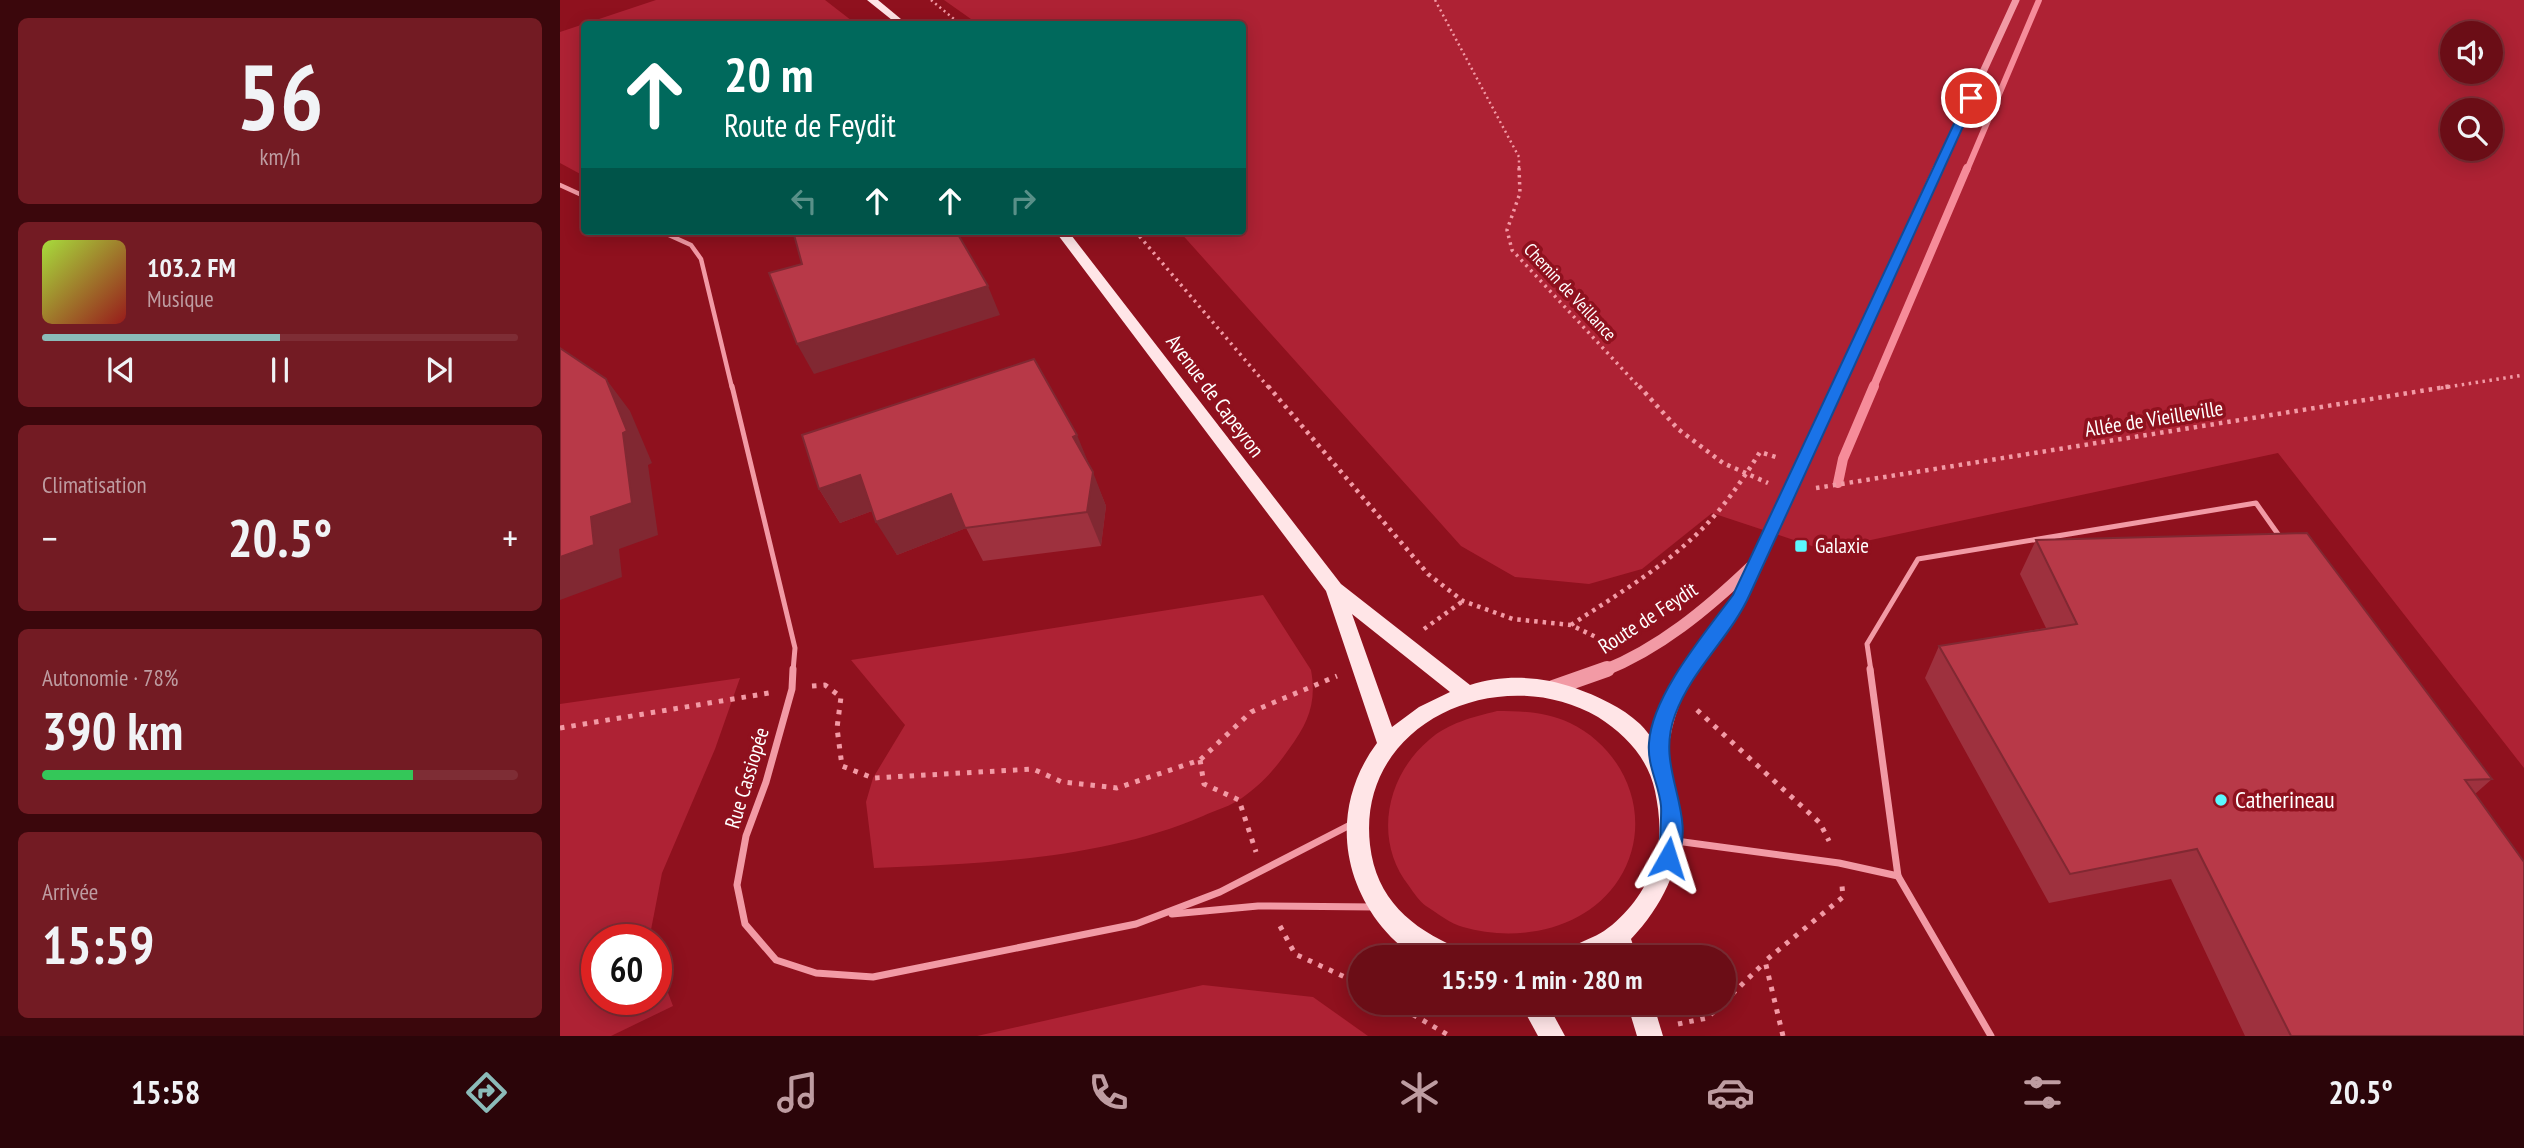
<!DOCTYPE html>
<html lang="fr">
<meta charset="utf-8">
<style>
body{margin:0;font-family:"PT Sans Narrow",sans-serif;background:#731b23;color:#f1f3f6;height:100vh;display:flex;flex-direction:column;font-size:26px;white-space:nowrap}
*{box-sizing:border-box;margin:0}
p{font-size:23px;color:#be9ca1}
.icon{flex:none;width:38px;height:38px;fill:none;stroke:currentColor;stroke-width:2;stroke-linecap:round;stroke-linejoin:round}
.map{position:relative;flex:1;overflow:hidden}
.side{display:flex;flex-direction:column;gap:18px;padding:18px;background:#3b070c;width:560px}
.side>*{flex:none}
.hud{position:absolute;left:21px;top:21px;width:665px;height:214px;border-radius:7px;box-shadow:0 4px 18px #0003,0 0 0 2px #7e2d35;background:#00695c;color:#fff;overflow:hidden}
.controls{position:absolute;left:1880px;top:21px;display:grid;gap:14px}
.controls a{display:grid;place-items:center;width:63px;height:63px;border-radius:50%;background:#6b0d16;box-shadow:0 4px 18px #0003,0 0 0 2px #7e2d35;font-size:35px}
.speed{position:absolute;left:21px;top:924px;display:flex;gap:14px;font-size:35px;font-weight:700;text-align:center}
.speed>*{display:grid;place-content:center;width:91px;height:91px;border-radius:50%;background:#6b0d16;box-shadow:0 4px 18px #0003,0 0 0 2px #7e2d35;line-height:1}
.speed .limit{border:10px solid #d22;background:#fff;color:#111}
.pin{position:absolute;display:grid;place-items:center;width:60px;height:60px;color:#fff;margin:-30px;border:4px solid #fff;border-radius:50%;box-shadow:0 2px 7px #0007}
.me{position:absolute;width:77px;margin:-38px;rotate:6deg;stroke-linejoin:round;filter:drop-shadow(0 0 5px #0008)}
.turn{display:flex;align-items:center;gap:24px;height:147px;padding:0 28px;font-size:32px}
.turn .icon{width:91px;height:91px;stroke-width:2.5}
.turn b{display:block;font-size:49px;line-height:60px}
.lanes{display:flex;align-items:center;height:66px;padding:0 28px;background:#0003;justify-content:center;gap:35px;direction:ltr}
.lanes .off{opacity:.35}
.big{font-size:52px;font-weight:800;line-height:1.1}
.side .card{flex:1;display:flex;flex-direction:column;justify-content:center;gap:10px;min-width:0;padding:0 24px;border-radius:10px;background:#731b23}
.side .dial{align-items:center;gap:0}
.dial b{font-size:91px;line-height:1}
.song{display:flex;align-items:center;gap:21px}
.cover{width:84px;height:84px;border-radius:10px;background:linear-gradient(135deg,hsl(80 70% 55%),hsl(0 70% 35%))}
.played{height:7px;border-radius:4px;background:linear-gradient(90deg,#8bbbb9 50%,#7e2d35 50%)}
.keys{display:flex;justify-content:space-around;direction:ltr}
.heat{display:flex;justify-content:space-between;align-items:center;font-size:38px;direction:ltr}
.charge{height:10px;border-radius:5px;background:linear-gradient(90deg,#34c759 78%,#7e2d35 0)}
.trip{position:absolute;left:788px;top:945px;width:388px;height:70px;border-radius:35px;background:#6b0d16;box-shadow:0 4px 18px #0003,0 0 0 2px #7e2d35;font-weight:800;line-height:70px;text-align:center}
.dock{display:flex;height:112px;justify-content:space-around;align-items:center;background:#2b0509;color:#be9ca1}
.dock .icon{width:49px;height:49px}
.dock .selected{color:#8bbbb9}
.dock b{font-size:32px;color:#f1f3f6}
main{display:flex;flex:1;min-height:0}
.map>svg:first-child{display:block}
.green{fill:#ae2234;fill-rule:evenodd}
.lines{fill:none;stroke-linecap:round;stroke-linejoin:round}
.stream-far2{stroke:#f68c9a;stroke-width:6}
.stream-far1{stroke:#f68c9a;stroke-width:8}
.stream{stroke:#f68c9a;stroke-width:10}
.path-far3{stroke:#f29aa5;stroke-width:2.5;stroke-dasharray:2 3.5;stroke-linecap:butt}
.path-far2{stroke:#f29aa5;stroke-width:3.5;stroke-dasharray:2.5 4.5;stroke-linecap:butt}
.path-far1{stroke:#f29aa5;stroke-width:4.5;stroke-dasharray:3.5 5;stroke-linecap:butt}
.path{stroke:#f29aa5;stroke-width:5;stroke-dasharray:4.5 7;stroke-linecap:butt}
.service-far2{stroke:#f29aa5;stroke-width:4.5}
.service-far1{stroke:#f29aa5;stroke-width:5}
.service{stroke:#f29aa5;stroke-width:7}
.tertiary-far3{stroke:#f29aa5;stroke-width:7}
.tertiary-far2{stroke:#f29aa5;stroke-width:10}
.tertiary-far1{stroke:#f29aa5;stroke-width:12}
.tertiary{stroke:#f29aa5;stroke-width:16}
.primary{fill:#ffe5e7;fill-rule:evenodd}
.wall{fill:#9e313e}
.shaded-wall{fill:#812832}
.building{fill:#b83948;stroke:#812832;stroke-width:2}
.route{fill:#1a73e8;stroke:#114b97;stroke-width:2}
.poi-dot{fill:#5bf8ff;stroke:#8f111e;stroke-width:2.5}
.labels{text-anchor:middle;stroke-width:7;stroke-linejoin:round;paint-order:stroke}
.far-street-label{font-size:18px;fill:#fff;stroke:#8f111e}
.street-label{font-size:21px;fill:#fff;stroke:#8f111e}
.poi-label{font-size:21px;fill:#fff;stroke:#8f111e;text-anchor:start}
.near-poi-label{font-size:24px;fill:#fff;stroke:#8f111e;text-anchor:start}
</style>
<main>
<section class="side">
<div class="card dial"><b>56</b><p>km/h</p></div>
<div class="card">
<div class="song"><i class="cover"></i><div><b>103.2 FM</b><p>Musique</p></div></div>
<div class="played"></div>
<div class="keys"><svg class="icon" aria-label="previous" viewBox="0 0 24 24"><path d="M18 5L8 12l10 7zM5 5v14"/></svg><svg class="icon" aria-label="pause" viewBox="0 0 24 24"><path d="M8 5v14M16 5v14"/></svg><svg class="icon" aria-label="next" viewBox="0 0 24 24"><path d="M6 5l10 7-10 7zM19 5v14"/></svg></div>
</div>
<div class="card"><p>Climatisation</p>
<div class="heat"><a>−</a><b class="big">20.5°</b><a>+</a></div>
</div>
<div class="card"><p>Autonomie · 78%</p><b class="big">390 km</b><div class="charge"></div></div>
<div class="card"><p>Arrivée</p><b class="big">15:59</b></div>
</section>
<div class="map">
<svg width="1964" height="1036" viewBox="0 0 1964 1036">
<rect width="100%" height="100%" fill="#8f111e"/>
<g class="green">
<path d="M96,0h169l31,24h-272v152l-24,-13v-131z"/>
<path d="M384,0h1580v768l-246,-315 -454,97 -112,-37 -70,56 -53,15 -74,-7 -54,-31 -282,-315h63v-207h-264zM1892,33h38v39h-38zM1892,110h38v39h-38z"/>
<path d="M703,595l48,75c6,33 -3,53 -22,79 -14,20 -27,35 -47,49 -11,8 -26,12 -39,18 -100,43 -221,48 -329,52l-8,-66 7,-24 32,-53 -54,-65z"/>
<path d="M180,678l-25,71 -53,124 -13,67h-52v59h59v-38l17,45 -62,30h-51v-332z"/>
<path d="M937,711c25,0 50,1 73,12 58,28 85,99 49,156 -32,51 -102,64 -156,48 -12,-3 -26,-14 -37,-21 -7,-5 -12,-13 -17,-20 -36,-45 -23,-110 20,-146 19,-17 44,-23 68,-29z"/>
<path d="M643,985l110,12 55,39h-391z"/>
</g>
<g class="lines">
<path class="stream-far2" d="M1407,170l72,-170"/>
<path class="stream-far1" d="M1313,388l94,-220"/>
<path class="stream" d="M1278,483l5,-24 31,-73"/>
<g class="path-far3">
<path d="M371,0l29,24"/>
<path d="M875,0l84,157v13"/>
</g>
<g class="path-far2">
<path d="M959,168l1,25 -13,37 5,20 128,138"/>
<path d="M575,231l134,157"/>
<path d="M1881,388l83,-13"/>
</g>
<g class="path-far1">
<path d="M708,386l160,188 35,27 50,18 58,6 35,17"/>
<path d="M1079,386l39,43 45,34 45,20"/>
<path d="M1256,488l636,-102"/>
<path d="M1011,625c45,-30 92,-57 131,-96 23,-23 41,-50 58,-77l19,6"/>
<path d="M864,629l39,-28"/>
</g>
<g class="path">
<path d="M252,686l13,-1 16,12 -4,31 5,38 31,12 160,-9 29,13 55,6 83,-28 51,-48 86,-36"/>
<path d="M1137,710l123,113 9,18"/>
<path d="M0,728l209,-35"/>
<path d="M640,760l4,24 35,16 17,52"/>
<path d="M720,926l15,28 65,30"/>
<path d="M1164,1002l41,-40"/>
<path d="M833,1003l57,33"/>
<path d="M1118,1024l29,-6 16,-15"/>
<path d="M1223,1036l-18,-75 78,-64 -1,-11"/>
</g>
<g class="service-far2">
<path d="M0,185l24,11"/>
<path d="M100,231l31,14 10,14 31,129"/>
</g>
<g class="service-far1">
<path d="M172,386l63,262 -2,23"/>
<path d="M1311,671l-4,-27 51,-85 338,-56 24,34"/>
</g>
<g class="service">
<path d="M233,669l-1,20 -26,93 -20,54 -9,49 8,39 31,36 40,13 57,4 263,-53 84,-32 132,-68"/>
<path d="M1310,669l28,207 93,160"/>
<path d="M1116,841l163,22 59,13"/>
<path d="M612,914l86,-8 117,1"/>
</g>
<path class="tertiary-far3" d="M1378,170l78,-170"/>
<path class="tertiary-far2" d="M1277,388l101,-220"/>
<g class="tertiary-far1">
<path d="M1043,671c56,-22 104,-62 148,-104"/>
<path d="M1129,671l51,-73 98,-212"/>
</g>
<g class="tertiary">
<path d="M993,688l54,-19"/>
<path d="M1099,766c2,-36 10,-67 31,-97"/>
</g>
<g class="primary">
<path d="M307,0h11l29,24h-10z"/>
<path d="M495,231h13l273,353 129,101c34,-11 72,-9 105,3 22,8 47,19 65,36 11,11 20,26 26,40 30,62 12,126 -35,175l6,18h-24l-1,-4 -8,4h-38c6,-15 25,-17 38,-26 22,-15 42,-41 50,-67 8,-24 6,-49 1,-73 -7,-33 -30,-57 -57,-74 -98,-57 -242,5 -228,128 6,54 41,83 88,103l3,9c-12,1 -31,3 -42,-1 -16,-5 -31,-21 -41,-34 -41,-55 -42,-124 -1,-179l-51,-152zM792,614l98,78 -31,15 -27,20z"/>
<path d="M960,1003h27l18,33h-27z"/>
<path d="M1067,1003h26l10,33h-26z"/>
</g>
</g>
<g class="wall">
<path d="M530,467l16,39 -5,40 -118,15 -17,-33 -69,27 -25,-44 -32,12 -21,-34z"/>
<path d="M1476,540l456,239 -17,15 49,242h-279l-74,-157 -122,24 -124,-225 14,-32 107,-18 -26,-54z"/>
</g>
<g class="shaded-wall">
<path d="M428,286l12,29 -186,59 -17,-30z"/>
<path d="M46,379l24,32 22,52 -4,2 10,70 -39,14 3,28 -62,23v-43l31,-40 32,-84z"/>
<path d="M517,435l14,34 -18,-32z"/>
<path d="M533,472l13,34 -5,40 -14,-34z"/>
<path d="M300,475l20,33 -40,15 -21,-34z"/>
<path d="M391,494l18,33 -72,28 -21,-33z"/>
</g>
<g class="building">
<path d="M233,231h163l32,55 -191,58 -28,-71 33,-9z"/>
<path d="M0,348l46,31 21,52 -4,2 9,70 -41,14 3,28 -34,12z"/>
<path d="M474,359l43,76 -4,2 20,35 -6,40 -122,16 -14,-34 -75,28 -16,-47 -41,14 -17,-54z"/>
<path d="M1747,533l185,246 -27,1 59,82v174h-233l-94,-187 -127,25 -131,-228 138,-22 -41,-84z"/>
</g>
<path class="route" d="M1407,96l9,2c-75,165 -150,331 -226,496 -19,43 -57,73 -75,121 -21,56 24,96 1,149l-8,3 -7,-3c-3,-7 1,-45 0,-58 -2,-22 -14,-40 -12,-63 3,-48 56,-110 84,-148z"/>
<g class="poi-dot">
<rect x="1234" y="539" width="14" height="14" rx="3.5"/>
<circle cx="1661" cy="800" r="7"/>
</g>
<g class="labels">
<g class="far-street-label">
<text transform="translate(1010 292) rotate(47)" y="6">Chemin de Veillance</text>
</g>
<g class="street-label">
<text transform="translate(655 396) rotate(53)" y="7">Avenue de Capeyron</text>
<text transform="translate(1594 419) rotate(-9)" y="7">Allée de Vieilleville</text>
<text transform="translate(1088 618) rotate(-33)" y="7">Route de Feydit</text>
<text transform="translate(187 778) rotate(-73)" y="7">Rue Cassiopée</text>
</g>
<g class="poi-label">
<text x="1255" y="553">Galaxie</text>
</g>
<g class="near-poi-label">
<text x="1675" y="808">Catherineau</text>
</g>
</g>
</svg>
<div class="controls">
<a><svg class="icon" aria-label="sound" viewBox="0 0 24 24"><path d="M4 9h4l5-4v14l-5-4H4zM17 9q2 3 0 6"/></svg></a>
<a><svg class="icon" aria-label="search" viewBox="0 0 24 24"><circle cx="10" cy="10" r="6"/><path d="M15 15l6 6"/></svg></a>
</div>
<div class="speed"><div class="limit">60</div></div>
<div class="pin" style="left:1411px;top:98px;background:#d93025"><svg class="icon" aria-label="arrive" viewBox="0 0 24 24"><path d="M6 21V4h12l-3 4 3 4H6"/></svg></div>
<svg class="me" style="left:1108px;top:858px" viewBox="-20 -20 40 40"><path d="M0-17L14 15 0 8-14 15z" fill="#1a73e8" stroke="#fff" stroke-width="4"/></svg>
<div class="trip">15:59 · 1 min · 280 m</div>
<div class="hud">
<div class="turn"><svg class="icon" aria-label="ahead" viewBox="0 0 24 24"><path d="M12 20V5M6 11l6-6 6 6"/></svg><div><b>20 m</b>Route de Feydit</div></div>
<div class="lanes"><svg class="icon off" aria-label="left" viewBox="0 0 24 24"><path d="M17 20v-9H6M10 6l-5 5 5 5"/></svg><svg class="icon" aria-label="ahead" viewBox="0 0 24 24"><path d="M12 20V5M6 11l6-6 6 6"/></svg><svg class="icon" aria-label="ahead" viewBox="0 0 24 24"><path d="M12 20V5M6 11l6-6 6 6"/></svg><svg class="icon off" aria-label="right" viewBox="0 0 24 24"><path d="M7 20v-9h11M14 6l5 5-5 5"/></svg></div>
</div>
</div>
</main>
<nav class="dock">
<b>15:58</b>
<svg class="icon selected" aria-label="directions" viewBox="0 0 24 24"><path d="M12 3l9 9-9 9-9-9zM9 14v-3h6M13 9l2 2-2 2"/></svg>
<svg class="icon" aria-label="music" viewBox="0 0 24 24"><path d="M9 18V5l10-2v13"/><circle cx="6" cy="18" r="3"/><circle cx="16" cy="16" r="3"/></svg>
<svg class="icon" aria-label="phone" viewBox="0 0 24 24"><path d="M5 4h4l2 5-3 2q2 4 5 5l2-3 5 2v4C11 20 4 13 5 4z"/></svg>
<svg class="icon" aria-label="climate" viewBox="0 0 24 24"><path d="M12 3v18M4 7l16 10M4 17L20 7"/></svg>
<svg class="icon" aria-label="car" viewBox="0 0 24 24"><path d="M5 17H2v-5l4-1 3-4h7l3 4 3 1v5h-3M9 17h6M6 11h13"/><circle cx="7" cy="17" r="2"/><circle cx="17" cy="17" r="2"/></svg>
<svg class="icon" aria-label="filters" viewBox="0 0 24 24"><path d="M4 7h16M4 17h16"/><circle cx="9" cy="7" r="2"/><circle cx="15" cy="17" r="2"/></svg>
<b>20.5°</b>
</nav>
